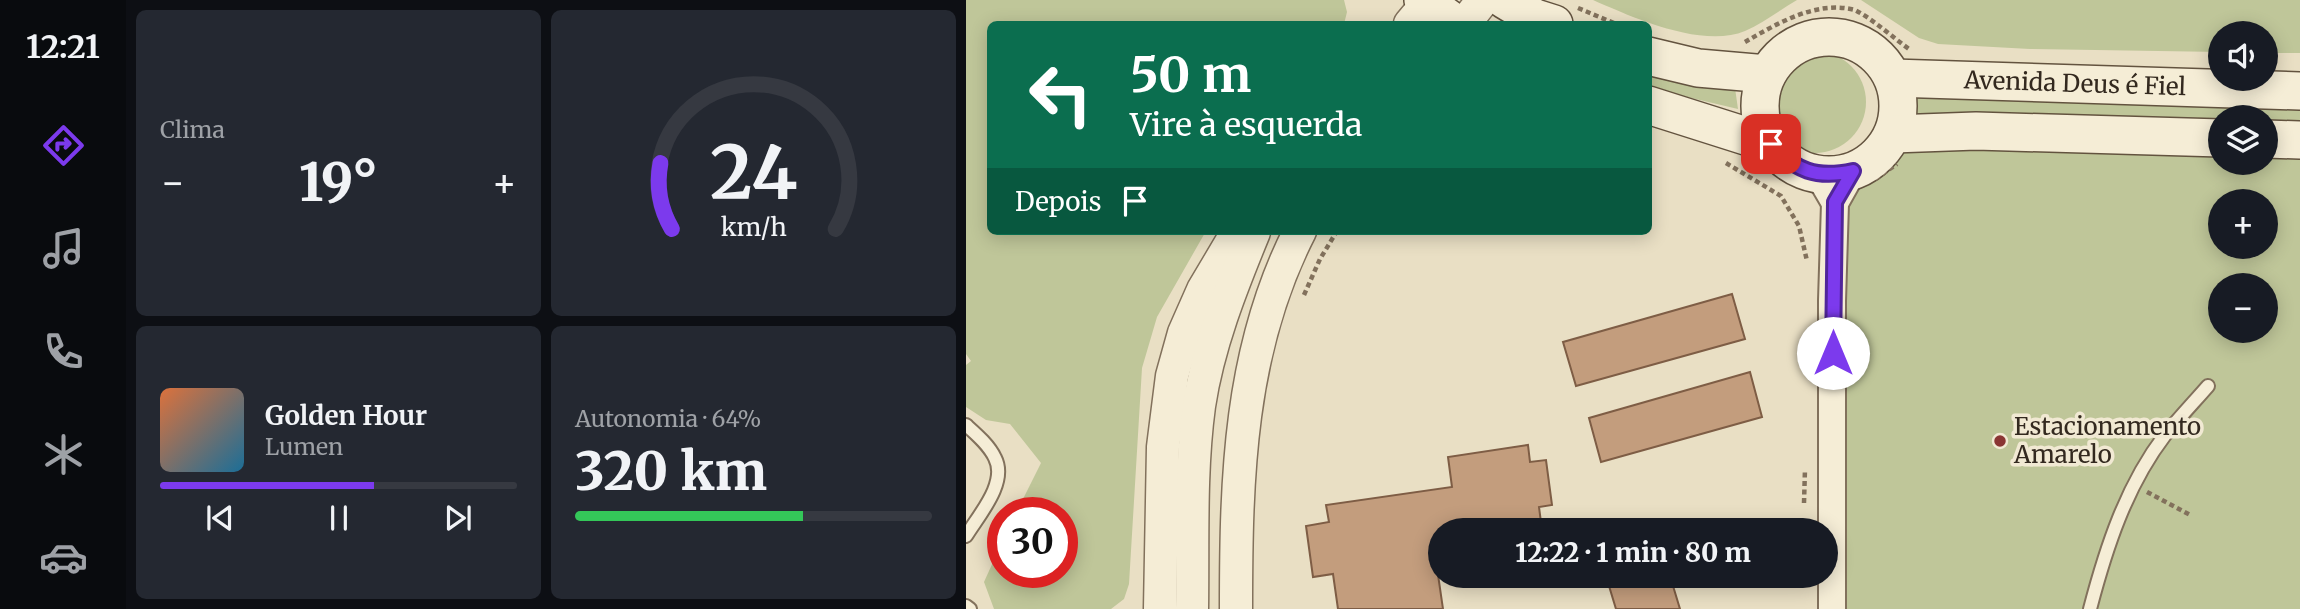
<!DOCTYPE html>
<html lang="pt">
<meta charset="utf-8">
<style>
body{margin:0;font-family:Merriweather,serif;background:#242831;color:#f1f3f6;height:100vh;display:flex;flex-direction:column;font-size:26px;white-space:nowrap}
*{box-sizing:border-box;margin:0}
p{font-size:23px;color:#9ea1a6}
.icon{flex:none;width:38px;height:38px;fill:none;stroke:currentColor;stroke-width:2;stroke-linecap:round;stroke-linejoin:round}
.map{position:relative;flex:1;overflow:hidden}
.panel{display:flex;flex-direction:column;gap:10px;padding:10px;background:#0d0f14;width:840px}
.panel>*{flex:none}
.top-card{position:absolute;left:21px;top:21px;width:665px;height:214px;border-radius:10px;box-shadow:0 4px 18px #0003;background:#0b6e4f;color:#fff;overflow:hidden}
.fabs{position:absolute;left:1242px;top:21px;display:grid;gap:14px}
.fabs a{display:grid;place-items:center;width:70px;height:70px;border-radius:50%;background:#171b24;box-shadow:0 4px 18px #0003;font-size:35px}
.speed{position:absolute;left:21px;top:497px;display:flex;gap:14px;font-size:35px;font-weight:700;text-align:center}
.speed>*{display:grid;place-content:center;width:91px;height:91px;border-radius:50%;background:#171b24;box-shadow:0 4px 18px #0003;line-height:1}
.speed .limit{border:10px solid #d22;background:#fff;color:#111}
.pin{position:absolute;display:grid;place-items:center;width:60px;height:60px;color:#fff;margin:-30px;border-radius:14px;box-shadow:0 4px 10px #0006}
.me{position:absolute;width:77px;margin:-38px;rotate:0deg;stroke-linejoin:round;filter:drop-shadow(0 0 5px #0008)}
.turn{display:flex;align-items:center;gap:24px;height:147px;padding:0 28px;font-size:32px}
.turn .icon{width:91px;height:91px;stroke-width:2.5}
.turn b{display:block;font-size:49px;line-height:60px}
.then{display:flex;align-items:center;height:66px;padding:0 28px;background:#0003;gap:14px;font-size:26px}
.big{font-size:52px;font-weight:800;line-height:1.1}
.panel .card{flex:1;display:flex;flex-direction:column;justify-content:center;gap:10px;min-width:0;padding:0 24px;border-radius:10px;background:#242831}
.panel .dial{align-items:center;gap:0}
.dial svg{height:182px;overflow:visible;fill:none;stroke:#363941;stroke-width:7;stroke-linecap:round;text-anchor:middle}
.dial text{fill:#f1f3f6;stroke:none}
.song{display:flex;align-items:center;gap:21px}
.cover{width:84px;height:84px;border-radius:10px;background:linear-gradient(135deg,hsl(20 70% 55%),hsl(200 70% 35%))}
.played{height:7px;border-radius:4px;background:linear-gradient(90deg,#7c3aed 60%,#363941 60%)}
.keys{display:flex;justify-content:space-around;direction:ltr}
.heat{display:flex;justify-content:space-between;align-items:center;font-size:38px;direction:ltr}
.charge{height:10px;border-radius:5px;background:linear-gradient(90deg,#34c759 64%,#363941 0)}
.panel .tiles{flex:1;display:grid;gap:10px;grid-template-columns:repeat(2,1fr)}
.trip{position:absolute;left:462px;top:518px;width:410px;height:70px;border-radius:35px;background:#171b24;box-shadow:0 4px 18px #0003;font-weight:800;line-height:70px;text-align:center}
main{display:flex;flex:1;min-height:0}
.dock{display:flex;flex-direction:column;width:126px;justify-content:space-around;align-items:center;background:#090b0e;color:#9ea1a6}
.dock .icon{width:49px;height:49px}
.dock .active{color:#7c3aed}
.dock b{font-size:32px;color:#f1f3f6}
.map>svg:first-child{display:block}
.green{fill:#bfc699;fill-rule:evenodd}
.building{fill:#c39d7d;stroke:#7e5d45;stroke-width:2}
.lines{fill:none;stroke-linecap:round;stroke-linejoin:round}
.service-casing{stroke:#82715c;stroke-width:16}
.minor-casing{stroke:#82715c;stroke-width:30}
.tertiary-casing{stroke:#82715c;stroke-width:35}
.secondary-casing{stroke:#63533f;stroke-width:40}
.path{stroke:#82715c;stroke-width:4.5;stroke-dasharray:5 3.5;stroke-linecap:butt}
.service{stroke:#f5edd6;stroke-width:12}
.minor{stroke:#f5edd6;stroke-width:26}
.tertiary{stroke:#f5edd6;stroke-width:32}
.secondary{stroke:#f5edd6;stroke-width:37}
.route-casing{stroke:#51269a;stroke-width:18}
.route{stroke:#7c3aed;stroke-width:12}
.poi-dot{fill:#8a3533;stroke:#f1e9d3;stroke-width:2.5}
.labels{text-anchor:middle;stroke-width:7;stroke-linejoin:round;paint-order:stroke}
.street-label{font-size:24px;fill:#33291f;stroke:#f1e9d3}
.poi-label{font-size:24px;fill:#33291f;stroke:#f1e9d3;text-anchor:start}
</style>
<main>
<nav class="dock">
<b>12:21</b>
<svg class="icon active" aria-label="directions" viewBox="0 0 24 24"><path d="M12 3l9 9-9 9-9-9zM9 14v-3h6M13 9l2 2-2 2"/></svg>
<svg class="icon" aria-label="music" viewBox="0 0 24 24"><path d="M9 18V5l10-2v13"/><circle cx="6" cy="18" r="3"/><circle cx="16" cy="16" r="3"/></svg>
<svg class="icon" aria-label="phone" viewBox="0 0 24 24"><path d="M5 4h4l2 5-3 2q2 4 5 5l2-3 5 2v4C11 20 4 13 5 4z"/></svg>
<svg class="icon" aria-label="climate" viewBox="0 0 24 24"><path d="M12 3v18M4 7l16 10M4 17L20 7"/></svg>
<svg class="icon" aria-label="car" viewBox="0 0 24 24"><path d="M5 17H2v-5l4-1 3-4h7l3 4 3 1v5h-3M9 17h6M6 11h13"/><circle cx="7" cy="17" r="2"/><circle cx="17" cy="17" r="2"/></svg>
</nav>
<section class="panel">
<div class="tiles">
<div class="card"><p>Clima</p>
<div class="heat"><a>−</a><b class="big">19°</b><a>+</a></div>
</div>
<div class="card dial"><svg viewBox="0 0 100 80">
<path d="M14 69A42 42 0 1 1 86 69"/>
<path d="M14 69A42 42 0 0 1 9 40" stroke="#7c3aed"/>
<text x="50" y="56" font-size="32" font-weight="700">24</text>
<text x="50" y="72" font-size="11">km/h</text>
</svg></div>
<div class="card">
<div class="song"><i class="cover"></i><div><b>Golden Hour</b><p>Lumen</p></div></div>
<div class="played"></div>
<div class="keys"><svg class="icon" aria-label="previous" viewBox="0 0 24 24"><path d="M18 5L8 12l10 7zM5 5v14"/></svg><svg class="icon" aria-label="pause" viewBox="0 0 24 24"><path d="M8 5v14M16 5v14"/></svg><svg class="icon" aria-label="next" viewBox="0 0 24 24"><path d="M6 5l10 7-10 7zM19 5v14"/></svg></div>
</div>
<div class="card"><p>Autonomia · 64%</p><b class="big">320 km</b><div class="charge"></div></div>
</div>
</section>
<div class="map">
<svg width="1334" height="609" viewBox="0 0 1334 609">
<rect width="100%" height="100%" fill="#e9dfc4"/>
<g class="green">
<path d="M0,0h378l3,12 -3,12h-354v207h216l-49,86 -15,51 -13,216 -5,15 -13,10h-117l-10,-27 19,-42v32h59v-59h-46l25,-50 -31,-39 -24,-4 -20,-13v-42l5,-4 -5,-7z"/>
<path d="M627,0h204c-17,10 -34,23 -52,31 -43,18 -113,-14 -152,-31z"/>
<path d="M895,0h439v53h-34v-20h-45v19l-191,-3 -92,-5 -19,-6z"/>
<circle cx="849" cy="102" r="51"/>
<path d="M683,73l86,15 3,21 -89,-21z"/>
<path d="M933,84l401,11v33l-34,-1v-10h-45v9l-323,-8z"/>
<path d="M937,132l318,6v25h45v-24l34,1v469h-468l3,-406 27,-36zM1255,201h45v46h-45zM1255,285h45v46h-45z"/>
</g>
<g class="building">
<path d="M766,294l13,45 -169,47 -13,-44z"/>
<path d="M784,372l12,45 -161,45 -12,-44z"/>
<path d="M562,445l2,17 16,-2 6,45 -13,2 3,23h-102v30l-4,1 7,48h-105l-5,-35 -20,3 -7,-51 23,-4 -3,-17 126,-18 -4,-30z"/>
<path d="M640,576h64l10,33h-64z"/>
</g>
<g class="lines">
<defs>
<g id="service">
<path d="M0,425c10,9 23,20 29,33 13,25 -17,58 -29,78"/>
<path d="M0,606l4,3"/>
<path d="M1124,609c16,-61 36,-123 75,-174 14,-17 29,-33 43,-49"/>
</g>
<g id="minor">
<path d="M852,174l17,29"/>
<path d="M866,609v-308l3,-98 18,-32"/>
</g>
<g id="tertiary">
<path d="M444,24l20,-24"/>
<path d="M498,24l19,-24"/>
<path d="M194,609l3,-162 9,-71 12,-43 19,-43 35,-59"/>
<path d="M226,609c1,-67 -2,-137 7,-203 9,-60 32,-118 55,-174"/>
<path d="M270,609c0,-131 3,-259 64,-378"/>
</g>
<g id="secondary">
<path d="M457,0l33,24"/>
<path d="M539,0l30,18 19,6"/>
<circle cx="863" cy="106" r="69"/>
<path d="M682,56l50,12 69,6"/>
<path id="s1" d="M927,78l407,13"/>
<path d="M682,105l123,39"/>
<path d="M927,134l83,-3 245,7"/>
<path d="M1300,139l34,1"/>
</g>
</defs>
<use href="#service" class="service-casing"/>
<use href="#minor" class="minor-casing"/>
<use href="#tertiary" class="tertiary-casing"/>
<use href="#secondary" class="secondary-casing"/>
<g class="path">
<path d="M612,8l38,16"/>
<path d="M779,42c33,-19 72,-42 110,-32 19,10 36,26 54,39"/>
<path d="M760,163l55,33 18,30 8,35"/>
<path d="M909,179l22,-15"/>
<path d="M338,295l16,-36 17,-28"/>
<path d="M1181,492l45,24"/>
<path d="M838,503l1,-34"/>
</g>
<use href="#service" class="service"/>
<use href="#minor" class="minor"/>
<use href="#tertiary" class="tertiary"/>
<use href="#secondary" class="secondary"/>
</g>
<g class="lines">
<defs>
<path id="route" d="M805,144c25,27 45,35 82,27l-18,31 -2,151"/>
</defs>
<use href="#route" class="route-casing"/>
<use href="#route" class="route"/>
</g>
<circle class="poi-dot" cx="1034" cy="441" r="7"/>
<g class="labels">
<g class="street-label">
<text dy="8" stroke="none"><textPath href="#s1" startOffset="182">Avenida Deus é Fiel</textPath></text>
</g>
<g class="poi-label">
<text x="1048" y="435">Estacionamento<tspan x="1048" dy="28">Amarelo</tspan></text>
</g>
</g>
</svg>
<div class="fabs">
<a><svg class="icon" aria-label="sound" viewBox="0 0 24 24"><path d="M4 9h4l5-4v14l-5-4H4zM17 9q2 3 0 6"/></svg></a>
<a><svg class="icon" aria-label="layers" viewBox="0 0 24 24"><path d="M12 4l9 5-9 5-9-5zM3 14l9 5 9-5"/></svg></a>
<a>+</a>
<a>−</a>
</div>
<div class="speed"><div class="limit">30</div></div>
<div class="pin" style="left:805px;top:144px;background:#d93025"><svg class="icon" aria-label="arrive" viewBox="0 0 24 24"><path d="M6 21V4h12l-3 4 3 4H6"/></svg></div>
<svg class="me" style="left:867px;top:353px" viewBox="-20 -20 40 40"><circle r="19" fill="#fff"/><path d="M0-13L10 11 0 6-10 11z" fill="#7c3aed"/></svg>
<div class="trip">12:22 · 1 min · 80 m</div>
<div class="top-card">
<div class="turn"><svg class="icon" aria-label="left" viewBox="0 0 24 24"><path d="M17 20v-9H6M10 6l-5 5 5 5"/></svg><div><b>50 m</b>Vire à esquerda</div></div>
<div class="then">Depois<svg class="icon" aria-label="arrive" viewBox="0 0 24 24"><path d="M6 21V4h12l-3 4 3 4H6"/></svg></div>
</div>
</div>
</main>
